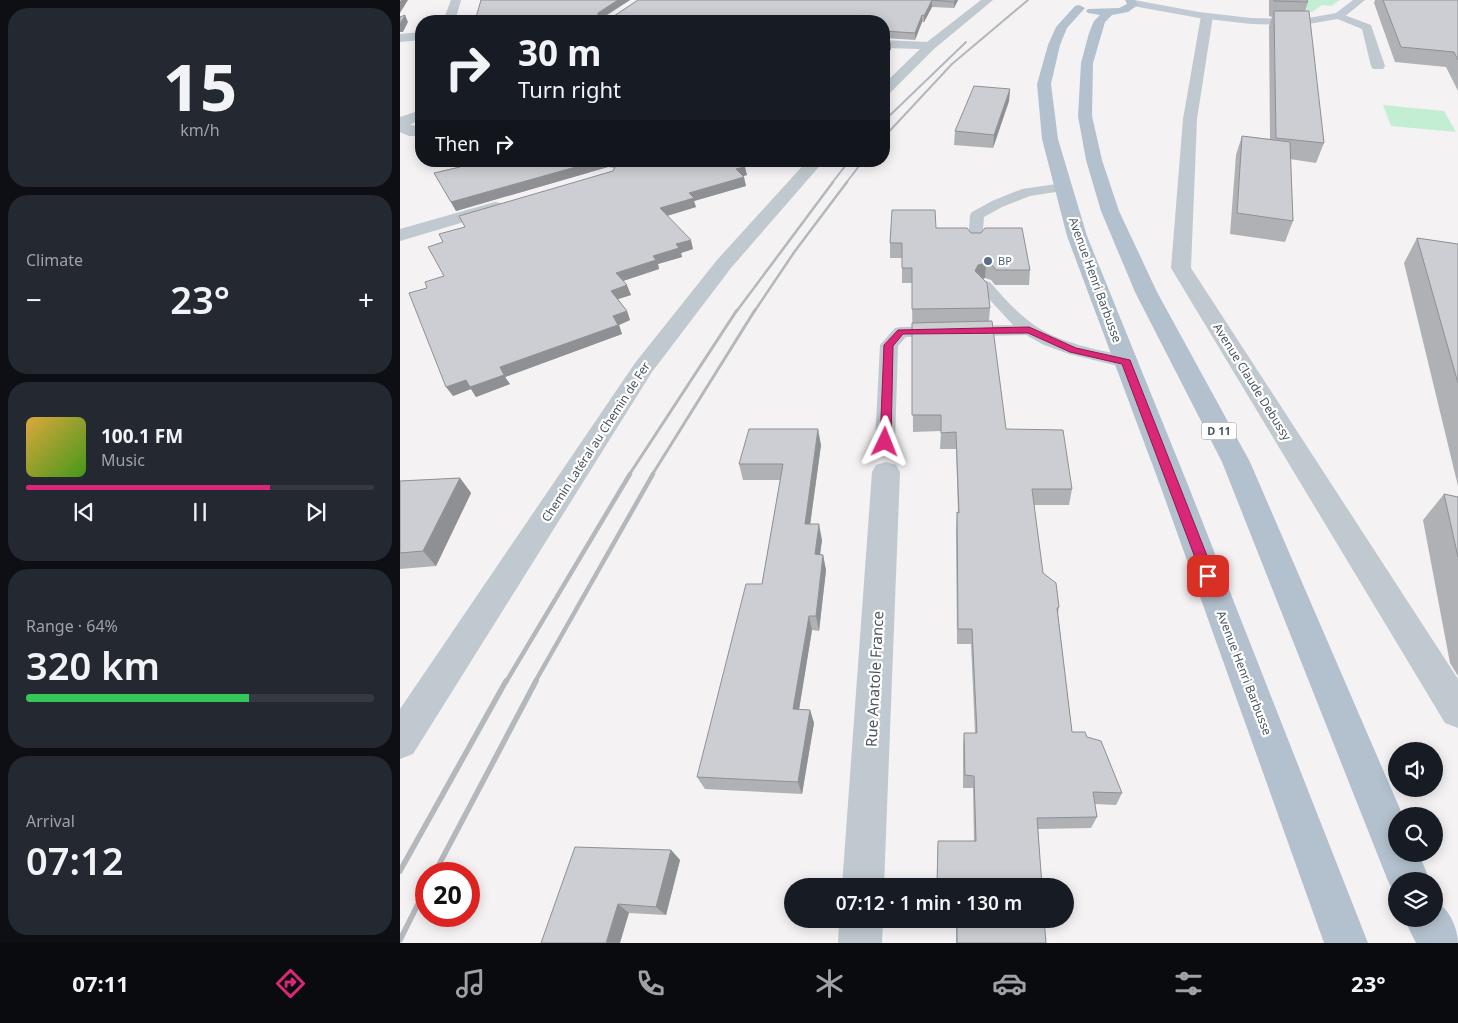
<!DOCTYPE html>
<meta charset="utf-8">
<style>
body{margin:0;font-family:"Noto Sans",sans-serif;background:#242831;color:#f1f3f6;height:100vh;display:flex;flex-direction:column;font-size:19px;white-space:nowrap}
*{box-sizing:border-box;margin:0}
p{font-size:16px;color:#9ea1a6}
.icon{flex:none;width:28px;height:28px;fill:none;stroke:currentColor;stroke-width:2;stroke-linecap:round;stroke-linejoin:round}
.map{position:relative;flex:1;overflow:hidden}
.details{display:flex;flex-direction:column;gap:8px;padding:8px;background:#0d0f14;width:400px}
.details>*{flex:none}
.hud{position:absolute;left:15px;top:15px;width:475px;height:152px;border-radius:20px;box-shadow:0 2px 12px #0003;background:#171b24;color:#f1f3f6;overflow:hidden}
.tools{position:absolute;left:988px;top:742px;display:grid;gap:10px}
.tools a{display:grid;place-items:center;width:55px;height:55px;border-radius:50%;background:#171b24;box-shadow:0 2px 12px #0003;font-size:25px}
.speed{position:absolute;left:15px;top:862px;display:flex;gap:10px;font-size:25px;font-weight:700;text-align:center}
.speed>*{display:grid;place-content:center;width:65px;height:65px;border-radius:50%;background:#171b24;box-shadow:0 2px 12px #0003;line-height:1}
.speed .limit{border:8px solid #d22;background:#fff;color:#111}
.pin{position:absolute;display:grid;place-items:center;width:42px;height:42px;color:#fff;margin:-21px;border-radius:10px;box-shadow:0 2px 8px #0006}
.me{position:absolute;width:55px;margin:-28px;rotate:2deg;stroke-linejoin:round;filter:drop-shadow(0 0 4px #0008)}
.turn{display:flex;align-items:center;gap:18px;height:105px;padding:0 20px;font-size:22px}
.turn .icon{width:65px;height:65px;stroke-width:2.5}
.turn b{display:block;font-size:35px;line-height:42px}
.then{display:flex;align-items:center;height:48px;padding:0 20px;background:#0003;gap:10px;font-size:19px}
.big{font-size:38px;font-weight:600;line-height:1.1}
.details .tile{flex:1;display:flex;flex-direction:column;justify-content:center;gap:8px;min-width:0;padding:0 18px;border-radius:20px;background:#242831}
.details .dial{align-items:center;gap:0}
.dial b{font-size:65px;line-height:1}
.song{display:flex;align-items:center;gap:15px}
.cover{width:60px;height:60px;border-radius:8px;background:linear-gradient(135deg,hsl(40 70% 55%),hsl(100 70% 35%))}
.played{height:5px;border-radius:2px;background:linear-gradient(90deg,#db2777 70%,#363941 70%)}
.keys{display:flex;justify-content:space-around;direction:ltr}
.heat{display:flex;justify-content:space-between;align-items:center;font-size:28px;direction:ltr}
.charge{height:8px;border-radius:4px;background:linear-gradient(90deg,#34c759 64%,#363941 0)}
.trip{position:absolute;left:384px;top:878px;width:290px;height:50px;border-radius:25px;background:#171b24;box-shadow:0 2px 12px #0003;font-weight:600;line-height:50px;text-align:center}
.dock{display:flex;height:80px;justify-content:space-around;align-items:center;background:#090b0e;color:#9ea1a6}
.dock .icon{width:35px;height:35px}
.dock .current{color:#db2777}
.dock b{font-size:22px;color:#f1f3f6}
main{display:flex;flex:1;min-height:0}
.map>svg:first-child{display:block}
.green{fill:#c4eed4}
.lines{fill:none;stroke-linecap:round;stroke-linejoin:round}
.service{fill:#c0c9cf;fill-rule:evenodd}
.minor{fill:#c0c9cf;fill-rule:evenodd}
.tertiary{fill:#c0c9cf;fill-rule:evenodd}
.secondary{fill:#c1cad4;fill-rule:evenodd}
.primary{fill:#b3c1ce;fill-rule:evenodd}
.rail-far4{stroke:#b4b7bb;stroke-width:2}
.rail-far3{stroke:#b4b7bb;stroke-width:2.5}
.rail-far2{stroke:#b4b7bb;stroke-width:3}
.rail-far1{stroke:#b4b7bb;stroke-width:4.5}
.rail{stroke:#b4b7bb;stroke-width:5.5}
.wall{fill:#afb1b5}
.shaded-wall{fill:#8f9094}
.building{fill:#ccced3;stroke:#8f9094}
.route{fill:#db2777;stroke:#8e194d}
.service-dot{fill:#5c6f8a;stroke:#fff;stroke-width:2}
.labels{text-anchor:middle;stroke-width:4.5;stroke-linejoin:round;paint-order:stroke}
.far-service-label{font-size:11px;fill:#4e5e75;stroke:#fff;text-anchor:start}
.shield{fill:#fff;stroke:#80888e;stroke-width:1}
.shield-label{font-size:11px;font-weight:bold;fill:#4a555e}
.street-label{font-size:12px;fill:#4a555e;stroke:#fff}
.near-street-label{font-size:15px;fill:#4a555e;stroke:#fff}
</style>
<main>
<section class="details">
<div class="tile dial"><b>15</b><p>km/h</p></div>
<div class="tile"><p>Climate</p>
<div class="heat"><a>−</a><b class="big">23°</b><a>+</a></div>
</div>
<div class="tile">
<div class="song"><i class="cover"></i><div><b>100.1 FM</b><p>Music</p></div></div>
<div class="played"></div>
<div class="keys"><svg class="icon" aria-label="previous" viewBox="0 0 24 24"><path d="M18 5L8 12l10 7zM5 5v14"/></svg><svg class="icon" aria-label="pause" viewBox="0 0 24 24"><path d="M8 5v14M16 5v14"/></svg><svg class="icon" aria-label="next" viewBox="0 0 24 24"><path d="M6 5l10 7-10 7zM19 5v14"/></svg></div>
</div>
<div class="tile"><p>Range · 64%</p><b class="big">320 km</b><div class="charge"></div></div>
<div class="tile"><p>Arrival</p><b class="big">07:12</b></div>
</section>
<div class="map">
<svg width="1058" height="943" viewBox="0 0 1058 943">
<rect width="100%" height="100%" fill="#f4f2f2"/>
<g class="green">
<path d="M885,0h55l-9,6 -9,-1 -10,7 -36,-6z"/>
<path d="M983,105l61,6 12,21 -65,-6z"/>
</g>
<g class="lines">
<g class="service">
<path d="M663,183l5,1 2,3 -2,3 -38,6 -28,11 -18,10 -2,26 -2,3h-10l-2,-3 2,-28 2,-3 20,-11 30,-12z"/>
<path d="M584,280l6,2c13,15 27,31 44,43 29,20 65,24 98,33l3,4 -3,4 -6,2 -57,-14 -25,-9 -18,-10 -120,2 -8,9 -3,96 -3,5 -7,2 -7,-2 -3,-5 5,-97 15,-17 6,-1 112,-2 -37,-40 2,-3z"/>
</g>
<g class="minor">
<path d="M581,0h12l-59,49 -45,45 -5,1v-11l36,-35 -36,-1v-8l43,2z"/>
<path d="M807,13l6,3 -16,103 -6,149 267,411v49l-13,-5 -274,-455 12,-149 18,-103z"/>
<path d="M939,13l32,12 14,41 -2,3h-10l-2,-3 -9,-37 -27,-11 -2,-2 2,-2z"/>
<path d="M21,32v8l-21,2v-8z"/>
<path d="M407,161h17l-93,107 -79,104 -239,382 -13,5v-50l235,-346 82,-103z"/>
<path d="M95,202l6,1 3,4 -3,4 -101,30v-12z"/>
<path d="M486,462l10,3 4,7 -16,414h-42l30,-414 4,-7z"/>
<path d="M439,919h44l-1,24h-44z"/>
</g>
<g class="tertiary">
<path d="M51,0h10l-6,21h-12z"/>
<path d="M21,110v9l-11,6 11,1v10h-12l-9,-4v-15z"/>
</g>
<path class="secondary" d="M734,0l65,12 52,6 52,1 33,-6 17,-13h12l-22,18 -40,7 -52,-1 -52,-6 -66,-12 -5,-3z"/>
<g class="primary">
<path d="M725,0h10l3,5 -10,7 -16,3 -7,7 -12,41 -1,53 10,44 17,51 38,81 93,170 153,354h-7v38h23l11,27h-34v16l-8,-16 -166,-419 -87,-170 -34,-81 -15,-51 -8,-44 3,-53 8,-30 5,-12 6,-6 -12,-2 -2,-2 2,-2 31,-1 8,-4z"/>
<path d="M679,5l6,3 -18,20 -7,17 -9,39 7,55 29,97 101,249 180,458h-44l-164,-458 -93,-249 -25,-97 -5,-55 11,-39 8,-18 19,-21z"/>
<path d="M1034,901c14,5 24,27 24,42h-42l-12,-24h30z"/>
</g>
<g class="rail-far4">
<path d="M484,121l82,-79"/>
<path d="M484,137l68,-73 76,-64"/>
<path d="M432,183l17,-22"/>
<path d="M446,183l17,-22"/>
</g>
<g class="rail-far3">
<path d="M336,312l97,-130"/>
<path d="M354,312l41,-61 52,-69"/>
</g>
<g class="rail-far2">
<path d="M229,475l108,-165"/>
<path d="M252,475l103,-165"/>
</g>
<g class="rail-far1">
<path d="M106,682l124,-208"/>
<path d="M135,682l118,-208"/>
</g>
<g class="rail">
<path d="M0,871l106,-190"/>
<path d="M34,874l102,-193"/>
<path d="M0,940l26,-52"/>
</g>
</g>
<g class="wall">
<path d="M81,0h149l-24,16h8l24,-16h320l-4,8 -22,-1 -8,15h-2l-7,18 -31,-2v-17h-409z"/>
<path d="M869,0h38l1,2 -3,9 19,132 -8,20 -26,-4 3,62 -8,21 -55,-8 6,-79 6,-19 28,3 -1,-113 3,-9 -3,-1z"/>
<path d="M975,0h83v91l-12,-24 -51,-5 -21,-59z"/>
<path d="M610,89l-1,12 -16,47 -39,-3 1,-14z"/>
<path d="M53,161h286l8,14 -4,1 3,10 -52,15 2,6 -29,9 26,33 -12,4 1,4 -24,7 1,5 -36,12 8,14 -13,4 9,12 3,9 -11,5 3,9 -117,43 5,7 -34,13 -5,-8 -18,7 -26,-108 17,-12 -1,-34 22,-15 -6,-11 154,-45 1,-3 -6,-1 -152,44 -22,-38 24,-6z"/>
<path d="M536,228l35,5 59,37 -1,15h-34l-4,-5 -6,-2 -2,1 7,29 -1,13 17,108 66,60 -3,16h-35l9,68 16,34 -1,7 14,118 15,5 35,56 -6,12 -21,-1 2,13 -6,11 -53,1 4,57h-105l1,-45h36l-1,-53h-10v-42l1,-13h11l-4,-89h-14l-1,-115 1,-17h1l-2,-63h-16l1,-18 -28,1 -1,-149h-10v-25h-12v-15z"/>
<path d="M1017,238l41,6v242l-54,-223z"/>
<path d="M421,445l-11,79 12,16 -2,14 3,1 3,15 -7,61 -7,-1 -13,79 11,1 4,13 -12,71 -97,-5 -8,-12 65,-193 18,-104h-37l-4,-16z"/>
<path d="M60,478l11,15 -35,73 -36,3v-88z"/>
<path d="M1044,494l14,3v179l-8,-13 -27,-143z"/>
<path d="M271,850l9,10 -14,55 -37,-2 -88,30z"/>
<path d="M556,919h88l2,24h-90z"/>
</g>
<g class="shaded-wall">
<path d="M1,0h7l-8,13v-12z"/>
<path d="M218,0h12l-30,19 -2,-3v-3z"/>
<path d="M532,0v7l-8,15v-6z"/>
<path d="M555,0h3l-4,8v-6z"/>
<path d="M5,15l3,7 -5,10h-3v-8z"/>
<path d="M522,15v7l-7,18v-7z"/>
<path d="M491,43v7l-7,2v-7z"/>
<path d="M610,89l-1,12 -16,47 1,-13z"/>
<path d="M197,161h10l1,6 -152,44 -5,-9z"/>
<path d="M345,167l2,8 -10,3 -1,-9z"/>
<path d="M344,177l2,9 -52,15 2,6 -33,10 -3,-9 29,-15z"/>
<path d="M291,240l2,9 -12,4 1,4 -24,7 1,5 -39,13 -4,-9 60,-29z"/>
<path d="M586,263l-1,15 -8,2 -2,-9 3,-6z"/>
<path d="M227,285l4,10 -16,5 -4,-9z"/>
<path d="M227,311l3,9 -11,5 3,9 -117,43 5,7 -34,13 -5,-8 -18,7 -7,-9 54,-20 113,-51z"/>
<path d="M418,429l3,16 -13,95 -3,-16z"/>
<path d="M60,478l11,15 -35,73 -13,-15z"/>
<path d="M419,524l3,16 -4,30 -3,-16z"/>
<path d="M423,555l3,15 -7,61 -3,-15z"/>
<path d="M409,616l3,14 -15,92 -4,-13z"/>
<path d="M410,710l4,13 -12,71 -4,-12z"/>
<path d="M271,850l9,10 -14,55 -10,-8z"/>
<path d="M218,904l11,9 -9,30h-14z"/>
</g>
<g class="building">
<path d="M81,0h137l-20,13v3h16l24,-16h317l-1,2 -22,-2 -8,16 -2,-1 -7,18 -31,-2v-10h-409z"/>
<path d="M874,0h33l1,2 -34,-1z"/>
<path d="M983,0h75v60l-4,-8 -53,-5z"/>
<path d="M874,11h35l15,132 -48,-5z"/>
<path d="M5,15l-5,9v-7z"/>
<path d="M484,42l7,1 -7,2z"/>
<path d="M574,86l36,3 -16,46 -39,-4z"/>
<path d="M842,136l48,6 3,79 -56,-8z"/>
<path d="M56,161h141l-146,41 -17,-29 26,-6z"/>
<path d="M214,161h125l6,6 -9,2 8,8 -55,16 5,5 -34,10 31,32 -15,4 3,4 -26,8 3,4 -40,13 11,12 -16,6 16,20 -14,5 5,9 -118,42 4,8 -34,12 -4,-7 -20,7 -37,-94 18,-5 -2,-6 19,-6 -16,-29 15,-5 -4,-8 26,-7 -6,-11 154,-45 3,-6z"/>
<path d="M492,210h43l1,18h31l4,5h10l4,-5h37l8,42h-34l-4,-5 -6,-2 -8,2 -3,6 12,12 3,25 -78,1v-41h-10v-25h-12z"/>
<path d="M1017,238l41,6v139z"/>
<path d="M592,321l14,108 57,1 9,59h-40l11,84 13,10 3,24 -2,1 15,124h13l2,5 14,4 21,52 -29,-1 4,25 -60,1 5,68h-84v-1h-21l1,-44h38l-2,-65 -9,-1 -1,-42h13l-5,-104h-14l-1,-117 2,1 -3,-81 -15,1v-18h-29v-92z"/>
<path d="M349,429h69l-13,95h14l-4,30 8,1 -7,61h-7l-16,93 17,1 -12,72 -101,-5 49,-193h16l21,-120h-44z"/>
<path d="M60,478l-37,73 -23,2v-72z"/>
<path d="M1044,494l14,3v60z"/>
<path d="M175,847l96,3 -15,57 -38,-3 -12,39h-65z"/>
<path d="M557,919h87l2,24h-89z"/>
</g>
<path class="route" d="M629,327l47,21 54,12 85,216 -2,4 -5,2 -4,-2 -2,-4 -80,-212 -52,-12 -42,-19 -125,1 -10,12 -2,96 -6,4 -4,-1 -1,-3 4,-97 14,-15z"/>
<circle class="service-dot" cx="588" cy="261" r="5"/>
<g class="labels">
<g class="far-service-label">
<text x="598" y="265">BP</text>
</g>
<rect class="shield" x="801.5" y="422.5" width="35" height="17" rx="4"/>
<g class="shield-label">
<text x="819" y="435">D 11</text>
</g>
<g class="street-label">
<text transform="translate(695 280) rotate(70)" y="4">Avenue Henri Barbusse</text>
<text transform="translate(852 382) rotate(58)" y="4">Avenue Claude Debussy</text>
<text transform="translate(196 442) rotate(-57)" y="4">Chemin Latéral au Chemin de Fer</text>
<text transform="translate(844 673) rotate(69)" y="4">Avenue Henri Barbusse</text>
</g>
<g class="near-street-label">
<text transform="translate(475 679) rotate(-87)" y="5">Rue Anatole France</text>
</g>
</g>
</svg>
<div class="tools">
<a><svg class="icon" aria-label="sound" viewBox="0 0 24 24"><path d="M4 9h4l5-4v14l-5-4H4zM17 9q2 3 0 6"/></svg></a>
<a><svg class="icon" aria-label="search" viewBox="0 0 24 24"><circle cx="10" cy="10" r="6"/><path d="M15 15l6 6"/></svg></a>
<a><svg class="icon" aria-label="layers" viewBox="0 0 24 24"><path d="M12 4l9 5-9 5-9-5zM3 14l9 5 9-5"/></svg></a>
</div>
<div class="speed"><div class="limit">20</div></div>
<div class="pin" style="left:808px;top:576px;background:#d93025"><svg class="icon" aria-label="arrive" viewBox="0 0 24 24"><path d="M6 21V4h12l-3 4 3 4H6"/></svg></div>
<svg class="me" style="left:485px;top:442px" viewBox="-20 -20 40 40"><path d="M0-17L14 15 0 8-14 15z" fill="#db2777" stroke="#fff" stroke-width="4"/></svg>
<div class="trip">07:12 · 1 min · 130 m</div>
<div class="hud">
<div class="turn"><svg class="icon" aria-label="right" viewBox="0 0 24 24"><path d="M7 20v-9h11M14 6l5 5-5 5"/></svg><div><b>30 m</b>Turn right</div></div>
<div class="then">Then<svg class="icon" aria-label="right" viewBox="0 0 24 24"><path d="M7 20v-9h11M14 6l5 5-5 5"/></svg></div>
</div>
</div>
</main>
<nav class="dock">
<b>07:11</b>
<svg class="icon current" aria-label="directions" viewBox="0 0 24 24"><path d="M12 3l9 9-9 9-9-9zM9 14v-3h6M13 9l2 2-2 2"/></svg>
<svg class="icon" aria-label="music" viewBox="0 0 24 24"><path d="M9 18V5l10-2v13"/><circle cx="6" cy="18" r="3"/><circle cx="16" cy="16" r="3"/></svg>
<svg class="icon" aria-label="phone" viewBox="0 0 24 24"><path d="M5 4h4l2 5-3 2q2 4 5 5l2-3 5 2v4C11 20 4 13 5 4z"/></svg>
<svg class="icon" aria-label="climate" viewBox="0 0 24 24"><path d="M12 3v18M4 7l16 10M4 17L20 7"/></svg>
<svg class="icon" aria-label="car" viewBox="0 0 24 24"><path d="M5 17H2v-5l4-1 3-4h7l3 4 3 1v5h-3M9 17h6M6 11h13"/><circle cx="7" cy="17" r="2"/><circle cx="17" cy="17" r="2"/></svg>
<svg class="icon" aria-label="filters" viewBox="0 0 24 24"><path d="M4 7h16M4 17h16"/><circle cx="9" cy="7" r="2"/><circle cx="15" cy="17" r="2"/></svg>
<b>23°</b>
</nav>
